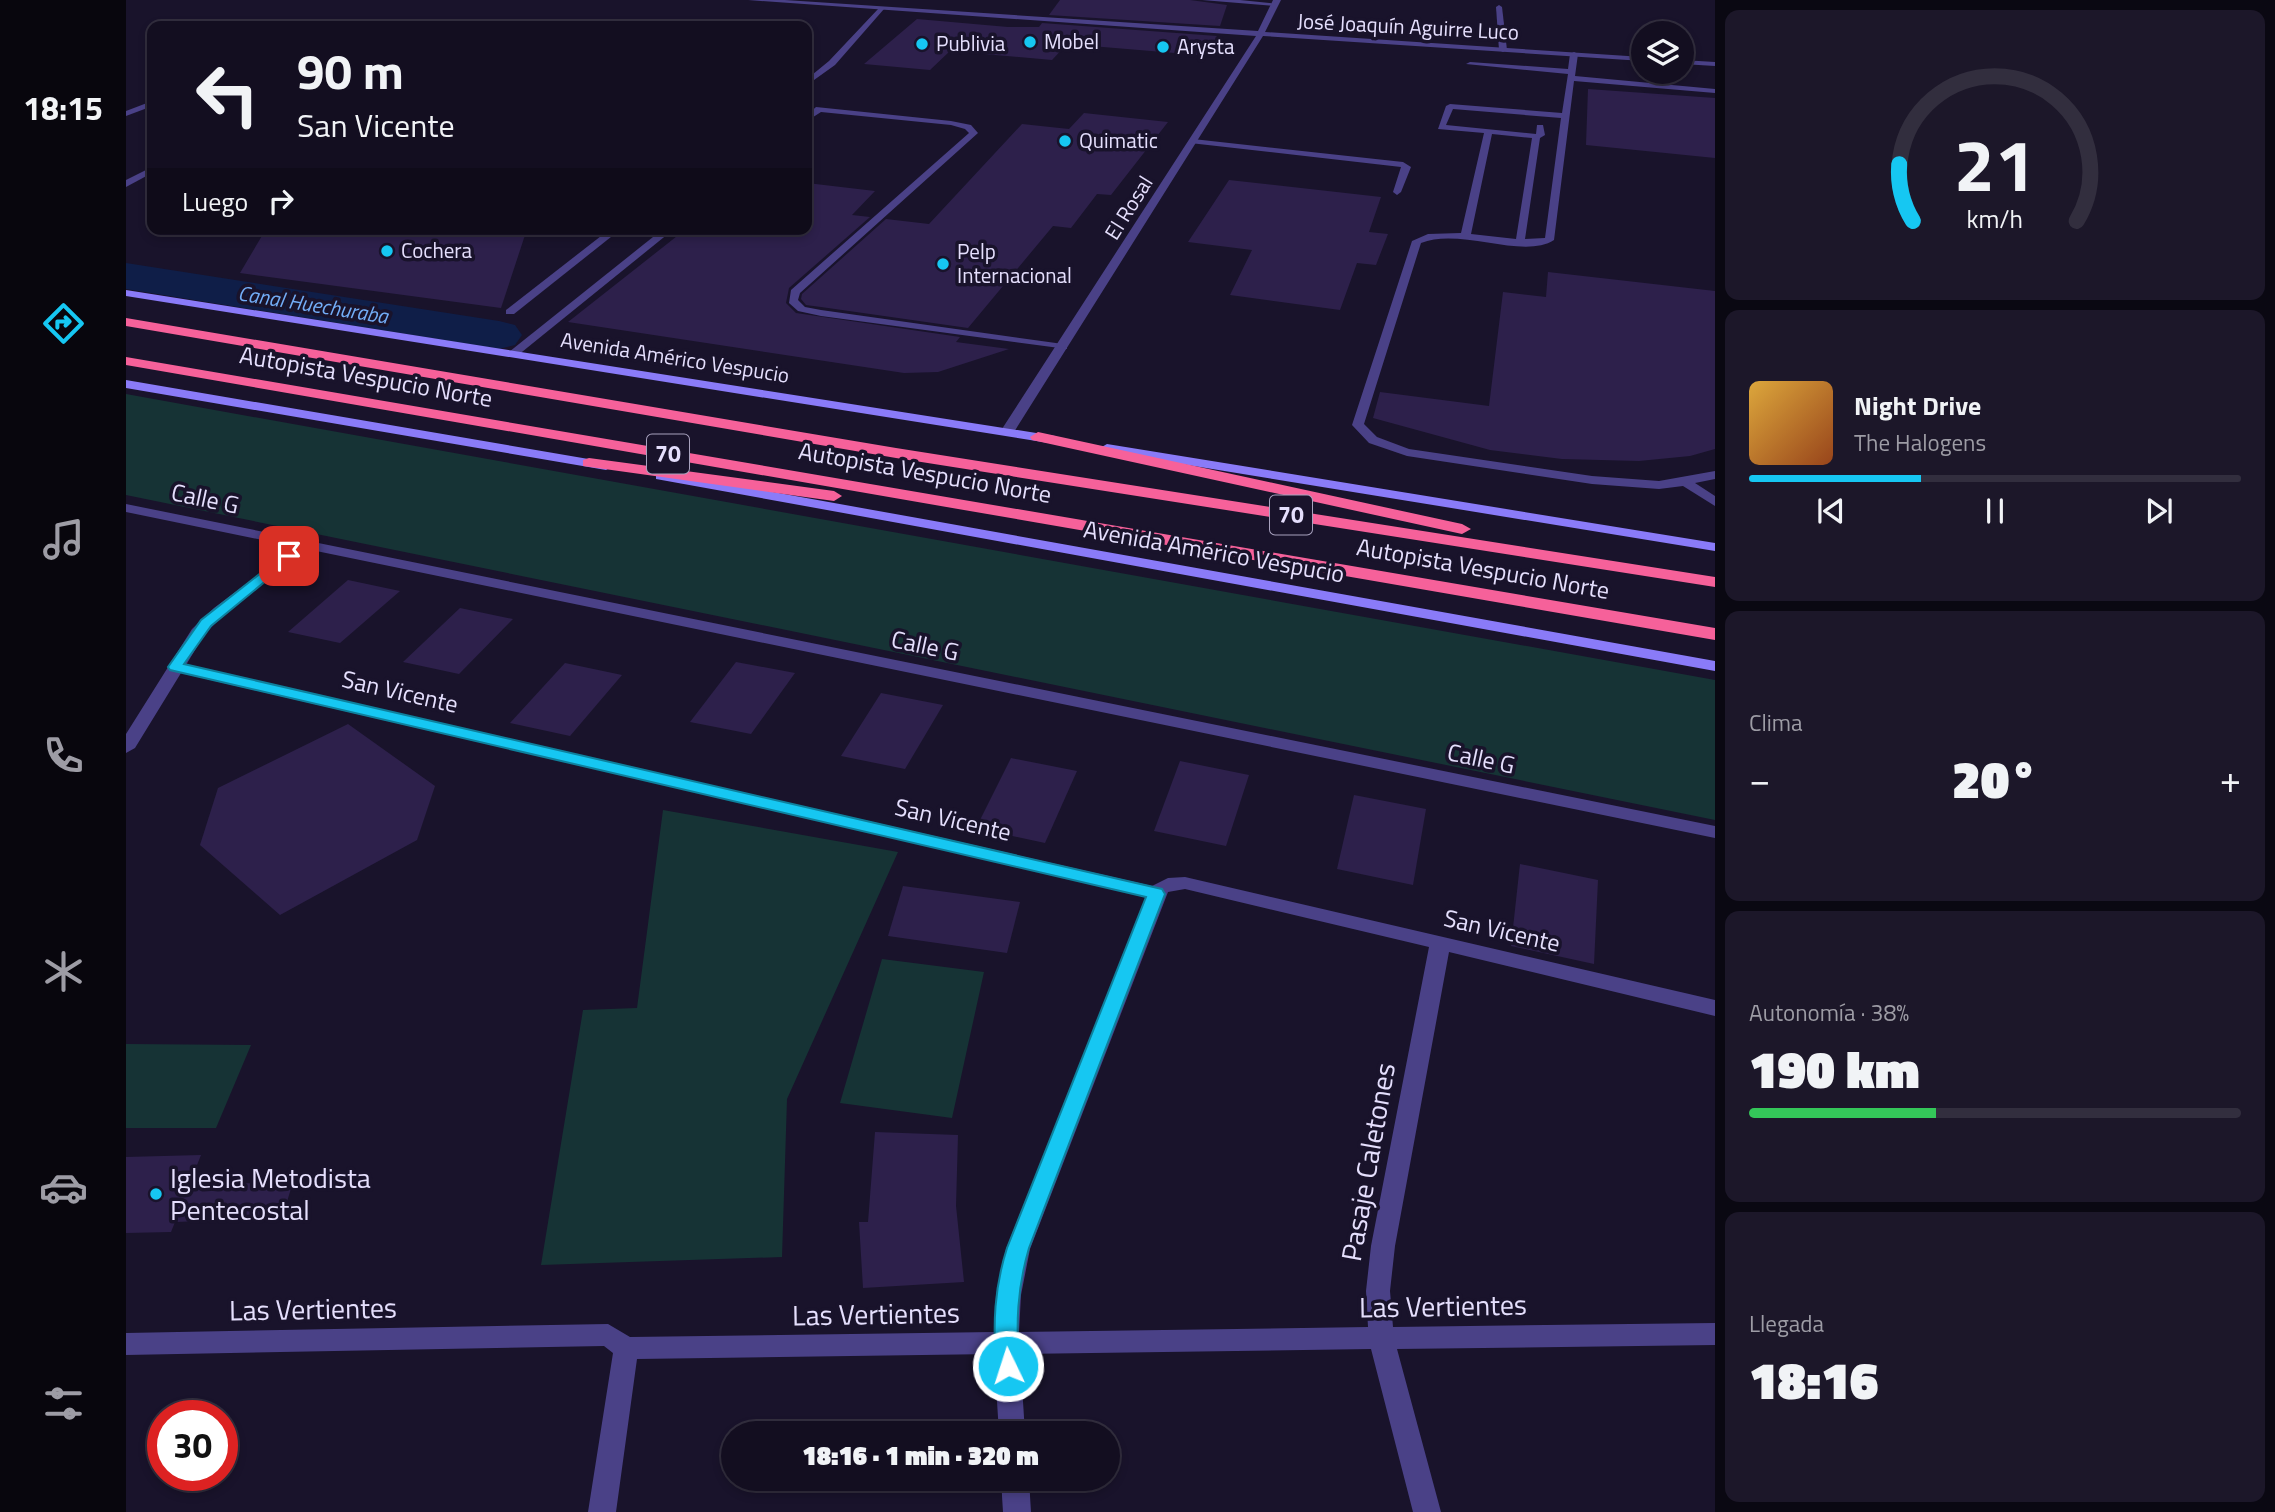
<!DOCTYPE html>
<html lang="es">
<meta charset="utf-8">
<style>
body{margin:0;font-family:"Titillium Web",sans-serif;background:#1c1729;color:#f1f3f6;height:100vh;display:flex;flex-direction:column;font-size:26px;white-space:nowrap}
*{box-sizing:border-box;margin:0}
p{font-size:23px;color:#9d9ca5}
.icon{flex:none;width:38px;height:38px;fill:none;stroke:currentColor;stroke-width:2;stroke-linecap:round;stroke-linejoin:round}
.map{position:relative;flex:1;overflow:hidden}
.panel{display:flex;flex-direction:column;gap:10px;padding:10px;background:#0a0812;width:560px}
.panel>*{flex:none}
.guide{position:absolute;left:21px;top:21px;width:665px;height:214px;border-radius:14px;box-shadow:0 4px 10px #0003,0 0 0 2px #322e3e;background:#130e20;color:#f1f3f6;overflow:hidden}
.fabs{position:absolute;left:1505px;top:21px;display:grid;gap:14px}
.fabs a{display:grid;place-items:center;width:63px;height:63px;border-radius:50%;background:#130e20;box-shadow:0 4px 10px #0003,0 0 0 2px #322e3e;font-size:35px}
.speed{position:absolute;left:21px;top:1400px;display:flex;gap:14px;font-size:35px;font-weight:700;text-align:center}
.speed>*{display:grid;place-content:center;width:91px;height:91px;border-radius:50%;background:#130e20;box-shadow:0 4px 10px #0003,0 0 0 2px #322e3e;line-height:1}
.speed .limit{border:10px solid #d22;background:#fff;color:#111}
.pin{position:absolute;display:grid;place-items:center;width:60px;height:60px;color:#fff;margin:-30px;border-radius:14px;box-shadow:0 4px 10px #0006}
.me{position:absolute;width:77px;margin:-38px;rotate:356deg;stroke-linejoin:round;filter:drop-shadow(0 0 5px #0008)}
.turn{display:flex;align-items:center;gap:24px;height:147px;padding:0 35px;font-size:32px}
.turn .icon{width:91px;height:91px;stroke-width:2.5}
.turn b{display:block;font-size:49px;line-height:60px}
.then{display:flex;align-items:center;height:66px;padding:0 35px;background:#0003;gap:14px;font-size:26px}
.big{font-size:52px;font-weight:800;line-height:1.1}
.panel .widget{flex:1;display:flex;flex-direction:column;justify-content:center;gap:10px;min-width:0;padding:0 24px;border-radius:14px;background:#1c1729}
.panel .dial{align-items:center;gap:0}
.dial svg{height:182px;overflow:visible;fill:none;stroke:#322e3e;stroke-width:7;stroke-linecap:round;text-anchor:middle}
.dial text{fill:#f1f3f6;stroke:none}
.song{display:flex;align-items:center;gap:21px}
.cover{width:84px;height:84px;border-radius:10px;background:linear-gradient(135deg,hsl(40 70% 55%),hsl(20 70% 35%))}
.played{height:7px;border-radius:4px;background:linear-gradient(90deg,#16c7f2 35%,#322e3e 35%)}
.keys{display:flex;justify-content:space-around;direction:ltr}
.heat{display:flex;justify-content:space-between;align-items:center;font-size:38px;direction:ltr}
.charge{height:10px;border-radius:5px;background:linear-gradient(90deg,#34c759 38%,#322e3e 0)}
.trip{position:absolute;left:595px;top:1421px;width:399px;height:70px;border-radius:35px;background:#130e20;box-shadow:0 4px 10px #0003,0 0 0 2px #322e3e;font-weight:800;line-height:70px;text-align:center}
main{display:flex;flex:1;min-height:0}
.tab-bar{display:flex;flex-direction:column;width:126px;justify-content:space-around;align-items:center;background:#08060d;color:#9d9ca5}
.tab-bar .icon{width:49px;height:49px}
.tab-bar .current{color:#16c7f2}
.tab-bar b{font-size:32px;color:#f1f3f6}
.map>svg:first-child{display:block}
.green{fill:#163335}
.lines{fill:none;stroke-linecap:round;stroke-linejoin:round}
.river{fill:#0f1e48;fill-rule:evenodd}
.building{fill:#2d204b}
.service{fill:#4a4187;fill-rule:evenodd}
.minor{fill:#4a4187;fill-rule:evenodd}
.tertiary{fill:#4a4187;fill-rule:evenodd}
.secondary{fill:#8a7bf8;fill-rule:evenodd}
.motorway{fill:#f6619a;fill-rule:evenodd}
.route{fill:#16c7f2;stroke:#0e819d;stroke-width:2}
.poi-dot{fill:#16c7f2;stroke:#19132b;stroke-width:2.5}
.labels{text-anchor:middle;stroke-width:7;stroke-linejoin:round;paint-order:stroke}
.far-street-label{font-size:21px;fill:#e5dffd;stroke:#19132b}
.far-poi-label{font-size:21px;fill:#e5dffd;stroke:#19132b;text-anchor:start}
.far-water-label{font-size:21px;font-style:italic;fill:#73adf7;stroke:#19132b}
.shield{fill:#19132b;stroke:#a8a2be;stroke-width:2}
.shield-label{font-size:23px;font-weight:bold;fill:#e5dffd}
.street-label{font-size:24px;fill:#e5dffd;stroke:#19132b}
.near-street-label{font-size:28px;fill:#e5dffd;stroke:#19132b}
.near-poi-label{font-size:28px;fill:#e5dffd;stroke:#19132b;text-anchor:start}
</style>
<main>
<nav class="tab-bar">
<b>18:15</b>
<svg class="icon current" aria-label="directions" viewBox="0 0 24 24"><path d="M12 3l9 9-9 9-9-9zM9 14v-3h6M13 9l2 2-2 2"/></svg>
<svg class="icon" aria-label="music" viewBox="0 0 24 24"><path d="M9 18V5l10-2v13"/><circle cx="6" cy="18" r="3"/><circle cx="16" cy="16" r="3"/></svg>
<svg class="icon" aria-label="phone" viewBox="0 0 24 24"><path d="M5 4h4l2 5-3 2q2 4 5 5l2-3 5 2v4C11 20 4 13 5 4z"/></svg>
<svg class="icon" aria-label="climate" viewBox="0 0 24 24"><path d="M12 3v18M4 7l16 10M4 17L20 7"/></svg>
<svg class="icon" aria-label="car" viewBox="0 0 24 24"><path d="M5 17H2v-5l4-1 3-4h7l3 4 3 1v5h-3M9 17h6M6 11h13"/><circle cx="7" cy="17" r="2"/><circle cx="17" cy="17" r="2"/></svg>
<svg class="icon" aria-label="filters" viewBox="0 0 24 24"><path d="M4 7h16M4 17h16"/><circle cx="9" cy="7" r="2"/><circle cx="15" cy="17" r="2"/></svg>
</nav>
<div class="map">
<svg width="1589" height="1512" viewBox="0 0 1589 1512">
<rect width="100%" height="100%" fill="#19132b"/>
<g class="green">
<path d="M0,394l1589,286v140l-1589,-325z"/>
<path d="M537,810l235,42 -111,247 -5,158 -241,8 42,-255 54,-2z"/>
<path d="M756,959l102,13 -32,146 -112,-15z"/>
<path d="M0,1045v-1l125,1 -35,83h-90z"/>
</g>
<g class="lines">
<path class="river" d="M0,263l373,58 16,4 7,10 -7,10 -16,4 -373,-60z"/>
</g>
<g class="building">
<path d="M934,0h130l37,5 -7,21 -171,-11z"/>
<path d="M791,19l91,8h31l3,-4 175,13 -6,20 -144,-12 -15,16 -102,-9 -20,19 -66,-6z"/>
<path d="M1462,89l127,9v60l-129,-13z"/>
<path d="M958,113l84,9 -57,73 -14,-1 -26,34 -18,-2 -85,102 -147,-21 -15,-2 -5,-6 1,-5 84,-75 43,5 93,-100 47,5z"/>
<path d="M1103,180l152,17 -12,35 19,2 -12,31 -19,-2 -17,47 -110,-15 22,-45 -64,-8z"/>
<path d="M681,183l68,8 -23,24 18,2 -81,71 -3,15 10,10 164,24 -4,5 53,7 -71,23 -34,1 -336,-51 118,-93h121z"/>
<path d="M140,229h261l-26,79 -261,-35z"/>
<path d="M1422,272l167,19v158l-25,7 -51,5 -77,-2 -72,-9 -117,-32 7,-26 109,14 14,-114 43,5z"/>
<path d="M222,580l52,11 -60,52 -52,-11z"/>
<path d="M334,608l53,11 -54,55 -56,-12z"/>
<path d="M610,662l59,11 -44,61 -61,-12z"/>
<path d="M439,663l57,12 -52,61 -60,-13z"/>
<path d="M755,693l62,12 -38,64 -64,-13z"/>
<path d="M222,724l87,62 -18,54 -137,75 -80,-70 18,-57z"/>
<path d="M885,758l66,13 -32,72 -69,-15z"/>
<path d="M1054,761l69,14 -23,71 -72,-15z"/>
<path d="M1228,795l72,14 -13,76 -76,-16z"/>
<path d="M1394,864l78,16 -4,84 -83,-18z"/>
<path d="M777,886l117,16 -13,51 -119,-17z"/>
<path d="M749,1132l83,3 -2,71 8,76 -101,6 -4,-66h9z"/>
<path d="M75,1155l-12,30 104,-3 -11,36 -107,4 -4,10 -45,1v-76z"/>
</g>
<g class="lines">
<g class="service">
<path d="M1076,0h38l38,4 -3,2z"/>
<path d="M1373,5l3,2 5,43 -4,2 -4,-2 -3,-43z"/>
<path d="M753,8l5,1 -49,56 -28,20v-6l22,-18z"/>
<path d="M1448,52l4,2 -3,22 140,13v4l-141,-12 -20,159c-31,20 -94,-13 -133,3l-57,181 13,13 32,12 183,27 67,5 56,-10v8l-20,4 20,13v10l-32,-20 -24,3 -67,-5 -185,-28 -38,-13 -17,-18 60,-184 16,-7 33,-1 23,-100 -46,-4 8,-23 4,-2 112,9 6,-39 -102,-10 4,-2 98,7 2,-15zM1327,109l108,9 -16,120 -20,1 15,-101 5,-3 -2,-10h-6l-1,9 -90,-9zM1366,134l40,4 -16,101 -45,-5z"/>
<path d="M21,103l3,4 -24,9v-5z"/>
<path d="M690,107l135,14 20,4 7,8 -178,160 -2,7 7,7 16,3 242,34 4,1v4l-246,-33 -23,-5 -9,-8 2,-13 178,-157 -4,-4 -14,-4 -130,-13 -14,9v-6z"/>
<path d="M1067,139l210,23 8,5 -10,25 -4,3 -4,-3 8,-25 -211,-24 -1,-2z"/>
<path d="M26,167v6l-26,14v-7z"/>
<path d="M484,229h11l-107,85h-8v-4z"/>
<path d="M537,229h11l-157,127h-8v-4z"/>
</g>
<g class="minor">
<path d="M622,0h37l473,31 15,-31h8l-16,32 378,25v4l-380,-25 -249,396 -7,4 -7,-4 256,-396z"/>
<path d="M1556,60l33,2v4l-33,-2z"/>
<path d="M179,540l5,1v6l-86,67 -20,21 -18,30 966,221 16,-8 17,-1 530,123v16l-266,-64 -54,294 -5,45 3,36 322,-4v22l-318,4 44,163h-28l-42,-163 -351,5 5,79h-26l-5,-79 -357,5 -21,153h-28l25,-159 -9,-7 -478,9v-22l482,-9 22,13 364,-5 2,-37 10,-46 141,-352 -966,-224 -46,75 -9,5v-19l66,-105 22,-21zM1059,889l244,58 -58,299 -5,45 2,36 -349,5 2,-37 9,-46 138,-357z"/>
<path d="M875,1479h28l2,33h-28z"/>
</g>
<path class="tertiary" d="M0,504l1589,322v12l-1589,-326z"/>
<g class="secondary">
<path d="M0,290l929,146 7,4 -7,4 -929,-148z"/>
<path d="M0,380l480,82 7,4 -7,4 -480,-82z"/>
<path d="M981,444l608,99v8l-613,-100 -2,-3z"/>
<path d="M535,472l1054,189v10l-1059,-192v-6z"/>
</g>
<g class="motorway">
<path d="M0,318l770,130 819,129v10l-819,-129 -770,-132z"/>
<path d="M0,357l1589,271v12l-1589,-275z"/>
<path d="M912,432l424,92 9,5 -9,5 -430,-94 -2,-3z"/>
<path d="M463,458l245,33 8,5 -8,5 -251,-35v-6z"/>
</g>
</g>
<path class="route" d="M159,554l11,2 -85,70 -27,38 978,225 3,5 -136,354c-12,41 -13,76 -10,118l-3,7 -8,3 -9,-3 -3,-7c-3,-42 -2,-77 11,-118l139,-351 -976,-227 -2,-3 33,-47z"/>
<g class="poi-dot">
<circle cx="904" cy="42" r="7"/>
<circle cx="796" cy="44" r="7"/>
<circle cx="1037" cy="47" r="7"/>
<circle cx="939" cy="141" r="7"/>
<circle cx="261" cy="251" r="7"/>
<circle cx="817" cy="264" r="7"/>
<circle cx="30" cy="1194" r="7"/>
</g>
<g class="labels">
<g class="far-street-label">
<text transform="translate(1282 27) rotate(3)" y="7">José Joaquín Aguirre Luco</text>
<text transform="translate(1003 208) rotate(-58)" y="7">El Rosal</text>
<text transform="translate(549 358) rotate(9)" y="7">Avenida Américo Vespucio</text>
</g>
<g class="far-poi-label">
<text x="918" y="49">Mobel</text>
<text x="810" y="51">Publivia</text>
<text x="1051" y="54">Arysta</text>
<text x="953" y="148">Quimatic</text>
<text x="275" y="258">Cochera</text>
<text x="831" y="259">Pelp<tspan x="831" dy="24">Internacional</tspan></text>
</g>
<g class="far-water-label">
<text transform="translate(187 305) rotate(9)" y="7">Canal Huechuraba</text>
</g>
<g class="shield">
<rect x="521" y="434.5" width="42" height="39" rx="5"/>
<rect x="1144" y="495.5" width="42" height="39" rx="5"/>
</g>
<g class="shield-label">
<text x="542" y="462">70</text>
<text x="1165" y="523">70</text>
</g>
<g class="street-label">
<text transform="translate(240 377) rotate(10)" y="8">Autopista Vespucio Norte</text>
<text transform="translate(799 473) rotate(10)" y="8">Autopista Vespucio Norte</text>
<text transform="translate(79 499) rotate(12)" y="8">Calle G</text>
<text transform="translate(1088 552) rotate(10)" y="8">Avenida Américo Vespucio</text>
<text transform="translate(1357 569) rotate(10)" y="8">Autopista Vespucio Norte</text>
<text transform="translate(799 646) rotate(12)" y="8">Calle G</text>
<text transform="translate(274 692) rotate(13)" y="8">San Vicente</text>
<text transform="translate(1355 759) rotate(12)" y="8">Calle G</text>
<text transform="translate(827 820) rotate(13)" y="8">San Vicente</text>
<text transform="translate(1376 931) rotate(13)" y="8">San Vicente</text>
</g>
<g class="near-street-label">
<text transform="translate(1242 1162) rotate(-80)" y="10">Pasaje Caletones</text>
<text transform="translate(1317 1306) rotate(-1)" y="10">Las Vertientes</text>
<text transform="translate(187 1309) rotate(-1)" y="10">Las Vertientes</text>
<text transform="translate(750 1314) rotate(-1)" y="10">Las Vertientes</text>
</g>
<g class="near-poi-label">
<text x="44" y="1188">Iglesia Metodista<tspan x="44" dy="32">Pentecostal</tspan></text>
</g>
</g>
</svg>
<div class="fabs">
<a><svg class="icon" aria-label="layers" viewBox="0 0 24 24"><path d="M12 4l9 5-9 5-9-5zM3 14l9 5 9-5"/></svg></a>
</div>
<div class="speed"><div class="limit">30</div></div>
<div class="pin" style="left:163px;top:556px;background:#d93025"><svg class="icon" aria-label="arrive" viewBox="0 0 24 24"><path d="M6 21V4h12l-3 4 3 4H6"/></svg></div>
<svg class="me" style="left:882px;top:1366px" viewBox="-20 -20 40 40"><circle r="17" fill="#16c7f2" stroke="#fff" stroke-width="3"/><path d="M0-11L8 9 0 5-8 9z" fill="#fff"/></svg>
<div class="trip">18:16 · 1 min · 320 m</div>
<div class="guide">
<div class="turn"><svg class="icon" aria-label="left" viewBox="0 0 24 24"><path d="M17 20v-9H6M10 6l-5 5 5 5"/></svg><div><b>90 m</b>San Vicente</div></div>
<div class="then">Luego<svg class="icon" aria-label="right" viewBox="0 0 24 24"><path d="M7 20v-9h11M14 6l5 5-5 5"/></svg></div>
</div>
</div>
<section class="panel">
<div class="widget dial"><svg viewBox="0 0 100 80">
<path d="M14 69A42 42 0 1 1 86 69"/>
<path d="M14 69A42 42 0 0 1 8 44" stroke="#16c7f2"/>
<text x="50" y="56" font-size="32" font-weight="700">21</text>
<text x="50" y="72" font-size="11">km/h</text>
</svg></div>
<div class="widget">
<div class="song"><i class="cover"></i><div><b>Night Drive</b><p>The Halogens</p></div></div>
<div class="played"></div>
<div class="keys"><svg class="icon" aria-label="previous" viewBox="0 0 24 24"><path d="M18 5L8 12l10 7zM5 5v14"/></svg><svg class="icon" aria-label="pause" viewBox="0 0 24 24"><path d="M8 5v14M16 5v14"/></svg><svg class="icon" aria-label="next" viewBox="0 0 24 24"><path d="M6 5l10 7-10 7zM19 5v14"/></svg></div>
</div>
<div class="widget"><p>Clima</p>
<div class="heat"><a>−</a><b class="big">20°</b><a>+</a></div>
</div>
<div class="widget"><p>Autonomía · 38%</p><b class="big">190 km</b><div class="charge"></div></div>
<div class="widget"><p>Llegada</p><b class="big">18:16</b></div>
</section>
</main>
